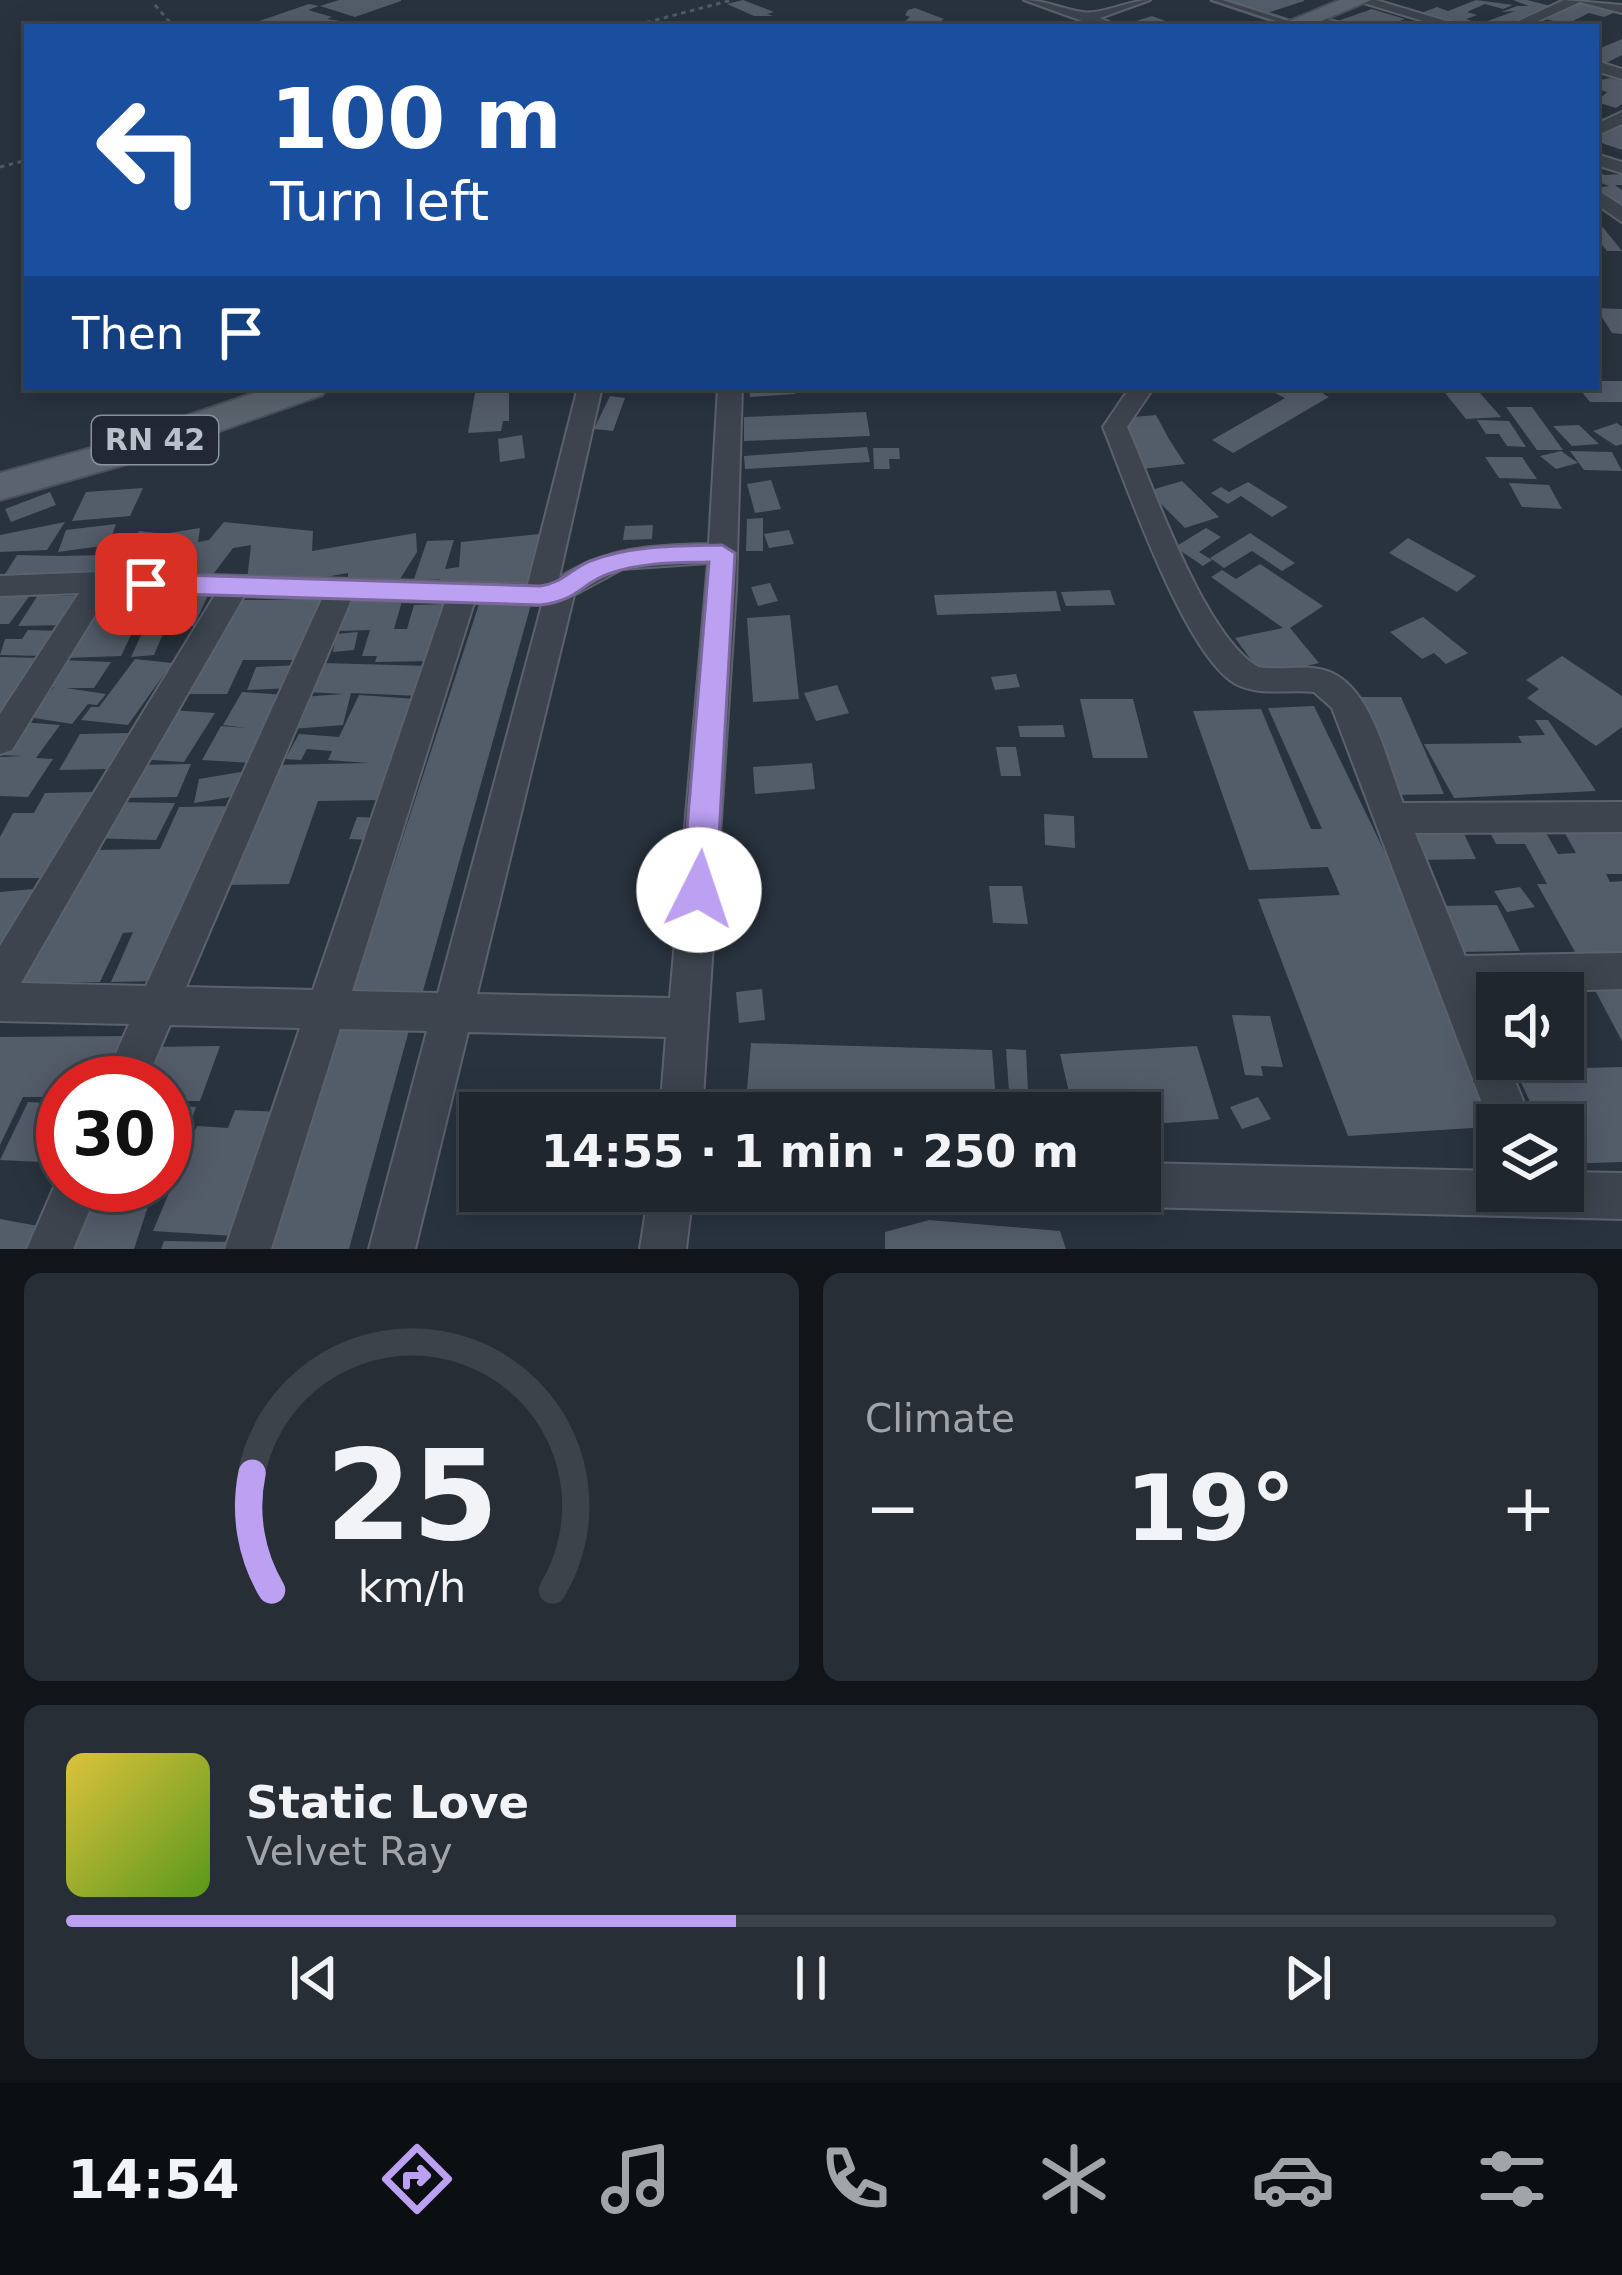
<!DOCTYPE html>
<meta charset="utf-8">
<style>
body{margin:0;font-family:"DejaVu Sans",sans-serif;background:#272e36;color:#f1f3f6;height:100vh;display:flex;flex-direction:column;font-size:45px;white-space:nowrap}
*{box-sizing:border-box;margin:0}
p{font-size:39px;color:#a1a5aa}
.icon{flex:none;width:66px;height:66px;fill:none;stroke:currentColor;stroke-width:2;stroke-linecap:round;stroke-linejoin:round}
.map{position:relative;height:1249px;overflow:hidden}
.sheet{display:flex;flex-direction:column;gap:24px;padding:24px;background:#111519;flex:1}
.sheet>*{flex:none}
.guide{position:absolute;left:24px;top:24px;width:1575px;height:366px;border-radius:0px;box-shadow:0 6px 30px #0003,0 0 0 3px #3c434a;background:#1a4fa0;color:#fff;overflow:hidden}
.controls{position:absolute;left:1476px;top:972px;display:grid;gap:24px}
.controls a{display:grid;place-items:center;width:108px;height:108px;border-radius:0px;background:#1f262e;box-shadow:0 6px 30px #0003,0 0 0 3px #3c434a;font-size:60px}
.speed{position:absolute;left:36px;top:1056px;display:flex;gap:24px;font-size:60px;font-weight:700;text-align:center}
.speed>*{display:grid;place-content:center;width:156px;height:156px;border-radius:50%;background:#1f262e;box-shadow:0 6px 30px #0003,0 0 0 3px #3c434a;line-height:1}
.speed .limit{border:18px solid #d22;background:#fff;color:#111}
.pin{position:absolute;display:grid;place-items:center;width:102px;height:102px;color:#fff;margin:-51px;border-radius:24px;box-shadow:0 6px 18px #0006}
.me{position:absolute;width:132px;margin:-66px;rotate:4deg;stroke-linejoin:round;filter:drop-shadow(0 0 9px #0008)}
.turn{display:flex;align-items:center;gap:42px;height:252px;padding:0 48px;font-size:54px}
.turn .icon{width:156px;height:156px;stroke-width:2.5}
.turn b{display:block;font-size:84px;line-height:102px}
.then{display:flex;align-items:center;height:114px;padding:0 48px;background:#0003;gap:24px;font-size:45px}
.big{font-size:90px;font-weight:800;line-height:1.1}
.sheet .widget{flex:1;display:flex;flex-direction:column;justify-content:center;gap:18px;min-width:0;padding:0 42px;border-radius:18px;background:#272e36}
.sheet .dial{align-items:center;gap:0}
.dial svg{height:312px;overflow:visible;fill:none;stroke:#3c434a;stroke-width:7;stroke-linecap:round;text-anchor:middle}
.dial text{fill:#f1f3f6;stroke:none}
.song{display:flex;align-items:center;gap:36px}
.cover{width:144px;height:144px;border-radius:18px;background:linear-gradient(135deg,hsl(50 70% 55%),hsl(90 70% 35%))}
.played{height:12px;border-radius:6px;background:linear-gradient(90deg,#bca0f2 45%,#3c434a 45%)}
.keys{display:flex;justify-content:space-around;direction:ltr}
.heat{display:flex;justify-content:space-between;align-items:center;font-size:66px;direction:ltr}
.sheet .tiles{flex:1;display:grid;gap:24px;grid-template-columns:1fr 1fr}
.widget:last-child{grid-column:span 2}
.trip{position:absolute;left:459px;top:1092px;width:702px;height:120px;border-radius:0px;background:#1f262e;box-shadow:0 6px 30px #0003,0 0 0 3px #3c434a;font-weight:800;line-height:120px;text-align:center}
.tab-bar{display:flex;height:192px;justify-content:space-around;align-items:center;background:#0c0f12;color:#a1a5aa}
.tab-bar .icon{width:84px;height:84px}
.tab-bar .selected{color:#bca0f2}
.tab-bar b{font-size:54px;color:#f1f3f6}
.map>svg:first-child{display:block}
.building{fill:#535c69}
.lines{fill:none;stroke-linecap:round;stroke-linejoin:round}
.lane-casing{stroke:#5b626c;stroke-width:5}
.street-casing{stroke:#5b626c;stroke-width:4}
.primary-casing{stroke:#4a505b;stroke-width:4}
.path{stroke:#4d5e60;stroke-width:3;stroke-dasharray:4.5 4.5;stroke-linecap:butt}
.lane{fill:#3d444e;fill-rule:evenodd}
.street{fill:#3d444e;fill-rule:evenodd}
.primary{fill:#5b646e;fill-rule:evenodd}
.route{fill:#bca0f2;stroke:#7a689d;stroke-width:3}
.labels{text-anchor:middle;stroke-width:12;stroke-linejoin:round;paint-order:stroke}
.shield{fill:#222934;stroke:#8c939c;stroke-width:3}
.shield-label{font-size:30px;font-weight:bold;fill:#bac0c9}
</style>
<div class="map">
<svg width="1622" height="1249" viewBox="0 0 1622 1249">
<rect width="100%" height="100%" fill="#29333e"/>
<g class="building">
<path d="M339,0h62v1l-46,16 -35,-11z"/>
<path d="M743,0l31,12 -7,2 6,2h-19l-27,-12z"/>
<path d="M1227,0h77v1l-37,12z"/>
<path d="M1476,0l37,5 -10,4 -18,-5 -18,8 10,3 -11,4 24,8h-20l-49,-14 16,-6 11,4z"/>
<path d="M1513,0h14l24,6 -48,21 -18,-5 30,-11 -14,1 16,-6h12z"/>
<path d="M1581,2l37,9 -14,6 -15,-4 -22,11 -22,-5z"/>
<path d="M309,4l10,2 -11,4 24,7 -5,2 34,5 -96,3 -12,-4z"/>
<path d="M915,8l29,11 -12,8h-34l12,-10 -5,-2 3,-5z"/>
<path d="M1372,9l33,10 -21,8 -17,-5 -14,5 -21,-4z"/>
<path d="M1152,16l30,11 -65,-2 19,-4z"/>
<path d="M1622,39v16l-18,9 -8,-3v-11z"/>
<path d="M1610,78l12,3v23l-6,4 -20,-6 11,-10 -11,-3v-8z"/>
<path d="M1622,123v27l-26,-9v-6z"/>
<path d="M1596,169l8,6 18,-1v11h-7l7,5v16l-26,-18 13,-2 -13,-5z"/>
<path d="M1596,224l5,1 21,26h-15l-11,-14z"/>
<path d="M1596,308l26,1v25l-10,-1z"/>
<path d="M1596,381h26v21h-32l-12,-15h18z"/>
<path d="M476,387h33v34h-6l-2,10 -33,2z"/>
<path d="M749,387h45l1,7 -45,3z"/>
<path d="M1274,387h62l-13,7 6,3 -96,56 -21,-13 73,-42 -16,-8z"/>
<path d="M1479,392l22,25 -35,2 -21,-26z"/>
<path d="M610,396l15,2 -12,33 -19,-2z"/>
<path d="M1506,407h26l31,43h-26z"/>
<path d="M866,412l4,24 -126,5v-24z"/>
<path d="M1156,415l13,24 16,25 -43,5 -30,-50z"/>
<path d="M1477,420l32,1 17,26 -19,-1 -8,-12h-13z"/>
<path d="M1617,423l5,4v17l-6,2 -23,-15z"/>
<path d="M1579,425l20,19 -27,2 -19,-20z"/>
<path d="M522,435l3,23 -25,4 -2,-23z"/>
<path d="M867,447l3,15 -125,7 -1,-13z"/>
<path d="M873,448h26l1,11h-11l1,10h-16z"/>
<path d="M1561,451l17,12 -22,6 -16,-13z"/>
<path d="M1570,451l42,1 10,19 -38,-1z"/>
<path d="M1485,457h37l15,22 -38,-1z"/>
<path d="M771,480l10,29 -26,4 -8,-29z"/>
<path d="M1182,481l37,36 -34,11 -37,-37z"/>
<path d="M1248,482l40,25 -16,10 -31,-21 -13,8 -17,-11 10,-6 8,5z"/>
<path d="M1509,483l40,2 13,24 -40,-2z"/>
<path d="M143,488l-13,28 -58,5 14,-29z"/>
<path d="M50,492l6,13 -45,17 -6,-13z"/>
<path d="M763,518v33h-17l1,-32z"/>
<path d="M65,522l-18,28 -47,2v-17z"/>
<path d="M224,522l89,9 -1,20 104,-18 1,19 -22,35 -47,-5v-9l-62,11 -39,-4 4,-35 -18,3 -25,33h-67l3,-18 -16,19 -32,-3 22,-25 9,-1 12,-22 24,3 37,-6 -2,14 11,-2z"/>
<path d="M116,524l-7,21 -51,7 8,-22z"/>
<path d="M653,525l-1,14 -29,1 2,-14z"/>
<path d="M1206,528l15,9 -22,15 13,8 -9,6 -28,-19z"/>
<path d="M789,530l5,14 -25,4 -5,-14z"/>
<path d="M1250,533l45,30 -13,8 -30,-20 -28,17 -14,-10z"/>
<path d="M539,534l-1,50 -49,5v-7l-50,5 1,-8h-26l13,-38 27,-1 -9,29 14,-2 2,-25z"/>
<path d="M1408,538l68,38 -19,16 -68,-39z"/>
<path d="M17,555l44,1 44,-1 -15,25 -90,2z"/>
<path d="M1260,564l63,42 -33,22 29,35 -56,13 -28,-38 48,-10 -72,-51 11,-7 14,9z"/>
<path d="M770,583l8,18 -20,5 -7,-19z"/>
<path d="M1110,590l5,15 -49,1 -5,-14z"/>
<path d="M1056,591l5,20 -124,4 -3,-20z"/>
<path d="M31,594l-22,30h-9v-29z"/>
<path d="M38,595l19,1 28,-1 -18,30 -49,1z"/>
<path d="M208,595l-14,31 -60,3 -13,27 -55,2 33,-59z"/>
<path d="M229,600h103l-26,60h-63l-16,34h-49z"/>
<path d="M402,601l-8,28h13l7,-24 33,-1 -15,57 -57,1 2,-6h-15l8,-26 -32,1 10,-29z"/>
<path d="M480,601h52l-109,390 -70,-1z"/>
<path d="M790,615l9,84 -46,3 -6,-84z"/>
<path d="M1423,617l45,36 -22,11 -12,-11 -12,6 -32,-27z"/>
<path d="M165,629l-11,26 -23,2 12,-26z"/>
<path d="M28,630l34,1 -18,25 -44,-1 5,-16h17z"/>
<path d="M358,632l-4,18 -21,2 3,-18z"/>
<path d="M1562,656l60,40v31l-26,19 -69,-48 12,-9 -13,-9z"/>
<path d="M0,657l42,1 -42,61z"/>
<path d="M135,659l37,4 -44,62 -47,-5 10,-13h8z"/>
<path d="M59,660l52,2 -17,26h-28l40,6 -9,11 -9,-1 -16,20 -44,-7 26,-30h-13z"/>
<path d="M322,663l108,3 -11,30 -68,-3 -8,32 -51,4 9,-32 43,-3 -37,-2z"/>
<path d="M299,665l-8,23 -44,2 9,-23z"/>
<path d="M1016,674l4,13 -25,3 -4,-13z"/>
<path d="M837,685l12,28 -33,8 -12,-28z"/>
<path d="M242,692l44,3 -33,68 -51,-3 19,-34 26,2 -24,-3z"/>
<path d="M359,695l57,4 -28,64h6l-12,37 -64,1 -29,83 -65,1 48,-120 97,-2 -41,-3 4,-9 -25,-2 -6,11 -16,-1 14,-25 40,3z"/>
<path d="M1352,697h49l43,97 -46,1z"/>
<path d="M1080,699h53l15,59h-55z"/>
<path d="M1314,706l203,419 -169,11 -90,-237 82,-4 -12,-28 -79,3 -56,-159 68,-2 50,120h11l-54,-121z"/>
<path d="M170,710l45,3 -31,49 -46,-3z"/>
<path d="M1535,720h13l48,71 -142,7 -30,-54 98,-1 -4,-7 27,-1z"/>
<path d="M21,722l39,3 -24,33 17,1 -25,38 -28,-1v-39l22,-1 -22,-1v-5z"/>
<path d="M1063,725l2,12h-45l-2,-11z"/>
<path d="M128,733l-19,36 -50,1 21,-36z"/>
<path d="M996,747h20l5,29h-20z"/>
<path d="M812,763l3,26 -60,5 -2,-27z"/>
<path d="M191,764l-14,33 -55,1 16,-33z"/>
<path d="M247,771l-4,24 -49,8 5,-24z"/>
<path d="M93,792l-45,86h-48v-41l13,-24h21l11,-20z"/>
<path d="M109,802l66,1 -19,37 -67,-2z"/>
<path d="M233,806l-75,175 -47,1 22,-50 -10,1 -23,49 -92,1 80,-133 72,-1 19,-42z"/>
<path d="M1044,814l30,2 1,32 -30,-3z"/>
<path d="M1554,814l68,13v47h-16l4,8 12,-1v77l-43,1 -42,-75h10l-22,-40h-29l-15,-28 55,-1 22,39 18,-1z"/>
<path d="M1455,815l21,44 -56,1 -20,-44z"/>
<path d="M357,817l23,1 -8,22 -23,-1z"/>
<path d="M989,886h33l6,38 -35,-1z"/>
<path d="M1520,887l15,20 -28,5 -13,-21z"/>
<path d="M33,889l-17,38 -16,30v-65z"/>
<path d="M1497,905l23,46 -62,1 -21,-46z"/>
<path d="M1622,978v63l-33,-62z"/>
<path d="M1539,982l6,11h-48v38l-22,-47z"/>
<path d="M762,989l3,31 -26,3 -3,-31z"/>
<path d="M1232,1015l38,1 13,51 -22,-1 2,10 -18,-1z"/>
<path d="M340,1022l71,1 -62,226h-82z"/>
<path d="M1563,1029l20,39 39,-1v95l-59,2v-39h-22l-31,-66h53z"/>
<path d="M123,1036l-20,47h-40v14h-40l-23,48v-108z"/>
<path d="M751,1043l241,7 5,63h-252z"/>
<path d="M220,1046l-20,55h-35v-18h-34l15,-36z"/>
<path d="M1197,1046l22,73 -79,6v-12h-66l-14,-59z"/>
<path d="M1006,1049l20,1 2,42 -19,-1z"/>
<path d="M1258,1097l13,22 -29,10 -12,-22z"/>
<path d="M28,1102l35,2v59l-63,-3z"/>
<path d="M165,1105l31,2 -18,54 -13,3z"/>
<path d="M235,1110l45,2 -46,124 -81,-5 44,-105 31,2z"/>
<path d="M84,1185h71l-21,64h-80z"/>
<path d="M0,1219l49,9 -12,21h-37z"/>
<path d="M929,1220l131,11 6,18h-181v-17z"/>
<path d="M164,1241l69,1 -3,7h-69z"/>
</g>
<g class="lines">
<defs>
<path id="lane" d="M1212,0h10l76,24 -7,2z"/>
<g id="street">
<path d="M1024,0c22,0 37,9 58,12 20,3 46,-12 68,-12l-50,18 20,9h-21z"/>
<path d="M1354,0h22l90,27h-23z"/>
<path d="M1564,0l58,5v8l-42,-11 -55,25h-19z"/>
<path d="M1311,15l33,9 2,3 -40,-5z"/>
<path d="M1596,61l26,8v10l-26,-8z"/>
<path d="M1622,112v12l-26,12v-12z"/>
<path d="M1596,154l26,8v11l-26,-8z"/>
<path d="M1596,189l26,17v16l-26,-18z"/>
<path d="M578,387h24l-43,191c48,-31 94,-33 150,-34l9,-157h24l-6,202 -34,524h-42l6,-76 -198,-5 -53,217h-46l58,-218 -87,-2 -69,220h-46l75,-221 -130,-3 -25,58h-42l26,-59 -129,-3v-75l215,-351 -106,-3 -97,158 -12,4v-40l79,-121 -79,3v-20l101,-4 427,12zM708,563l-38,435 -193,-4 97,-399 48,-26zM244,596l78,3 -176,387 -125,-3zM351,600l94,2 -132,388 -127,-3zM474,603l68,2 -104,388 -86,-2z"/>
<path d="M1130,387h24l-27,40c27,61 76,207 131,240 22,4 44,-3 66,3 48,13 62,92 79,133l219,-1v30l-207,1 50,123 157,-3v36l-143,4 18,44v22h9l27,66h-36l-1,15 -164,-432 -18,-16c-26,-3 -49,4 -74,-6 -53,-22 -114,-203 -137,-259z"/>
<path d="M1140,1163l357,8v20h66v-19l59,1v46l-482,-12 -16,-6 -4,-10h20z"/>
<path d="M62,1169l1,16h37l-27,64h-46z"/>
<path d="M649,1191h44l-7,58h-46z"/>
</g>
<g id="primary">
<path d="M1340,0h31l-64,27h-32z"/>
<path d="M272,387h56l-6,8 -199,70 -123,35v-27l95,-26z"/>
</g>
</defs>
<use href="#lane" class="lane-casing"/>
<use href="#street" class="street-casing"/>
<use href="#primary" class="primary-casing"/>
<g class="path">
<path d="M155,5l19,22"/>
<path d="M629,27l103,-27"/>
<path d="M0,167l27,-7"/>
</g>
<use href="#lane" class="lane"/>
<use href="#street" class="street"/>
<use href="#primary" class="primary"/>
</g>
<path class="route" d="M722,545l13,8 -19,337 -5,11 -12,4 -12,-4 -5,-11 27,-328c-33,1 -67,0 -98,11 -31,10 -32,28 -71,32l-394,-12 -13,-9 13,-10 394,12c21,-2 32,-18 50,-25 43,-16 87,-15 132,-16z"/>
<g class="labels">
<rect class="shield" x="92" y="416" width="126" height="48" rx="9"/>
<g class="shield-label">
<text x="155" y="450">RN 42</text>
</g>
</g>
</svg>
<div class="controls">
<a><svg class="icon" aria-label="sound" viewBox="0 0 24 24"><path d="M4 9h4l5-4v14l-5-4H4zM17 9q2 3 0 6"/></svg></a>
<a><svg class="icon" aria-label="layers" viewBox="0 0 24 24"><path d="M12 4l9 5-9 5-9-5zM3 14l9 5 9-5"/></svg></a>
</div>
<div class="speed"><div class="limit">30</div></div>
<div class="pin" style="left:146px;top:584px;background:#d93025"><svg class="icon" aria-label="arrive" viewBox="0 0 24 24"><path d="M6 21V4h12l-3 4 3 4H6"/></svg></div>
<svg class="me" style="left:699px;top:890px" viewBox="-20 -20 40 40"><circle r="19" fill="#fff"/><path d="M0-13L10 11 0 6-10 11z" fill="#bca0f2"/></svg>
<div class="trip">14:55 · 1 min · 250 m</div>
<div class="guide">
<div class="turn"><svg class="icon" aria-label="left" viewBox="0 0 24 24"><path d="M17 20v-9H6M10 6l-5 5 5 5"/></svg><div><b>100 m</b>Turn left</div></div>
<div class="then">Then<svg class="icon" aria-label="arrive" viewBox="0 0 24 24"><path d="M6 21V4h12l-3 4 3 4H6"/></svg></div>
</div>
</div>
<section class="sheet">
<div class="tiles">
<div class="widget dial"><svg viewBox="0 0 100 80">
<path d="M14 69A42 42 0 1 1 86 69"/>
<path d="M14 69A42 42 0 0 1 9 39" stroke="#bca0f2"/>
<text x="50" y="56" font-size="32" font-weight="700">25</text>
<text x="50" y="72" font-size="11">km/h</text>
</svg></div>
<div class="widget"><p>Climate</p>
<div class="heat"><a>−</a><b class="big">19°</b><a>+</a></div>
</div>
<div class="widget">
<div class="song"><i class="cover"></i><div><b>Static Love</b><p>Velvet Ray</p></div></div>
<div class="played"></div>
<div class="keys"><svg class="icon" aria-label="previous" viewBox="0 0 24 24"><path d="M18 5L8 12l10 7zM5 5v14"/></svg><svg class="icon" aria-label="pause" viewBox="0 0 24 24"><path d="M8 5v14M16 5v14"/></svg><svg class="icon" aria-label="next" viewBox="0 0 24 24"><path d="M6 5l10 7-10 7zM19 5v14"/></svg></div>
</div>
</div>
</section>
<nav class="tab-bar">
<b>14:54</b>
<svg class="icon selected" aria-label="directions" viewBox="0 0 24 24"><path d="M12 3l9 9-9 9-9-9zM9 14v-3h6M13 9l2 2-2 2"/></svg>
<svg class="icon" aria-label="music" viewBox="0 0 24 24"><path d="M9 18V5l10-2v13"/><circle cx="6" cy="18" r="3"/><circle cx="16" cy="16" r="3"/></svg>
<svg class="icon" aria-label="phone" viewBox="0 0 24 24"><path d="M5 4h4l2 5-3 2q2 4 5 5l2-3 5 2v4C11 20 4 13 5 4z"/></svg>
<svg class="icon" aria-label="climate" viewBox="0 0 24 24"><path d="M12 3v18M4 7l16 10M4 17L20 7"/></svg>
<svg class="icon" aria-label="car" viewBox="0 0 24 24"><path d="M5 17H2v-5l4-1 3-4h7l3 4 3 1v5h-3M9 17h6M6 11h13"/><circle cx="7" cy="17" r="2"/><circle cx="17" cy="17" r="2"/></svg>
<svg class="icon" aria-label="filters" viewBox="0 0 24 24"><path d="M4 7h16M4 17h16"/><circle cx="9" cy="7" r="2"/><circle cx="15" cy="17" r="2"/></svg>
</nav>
